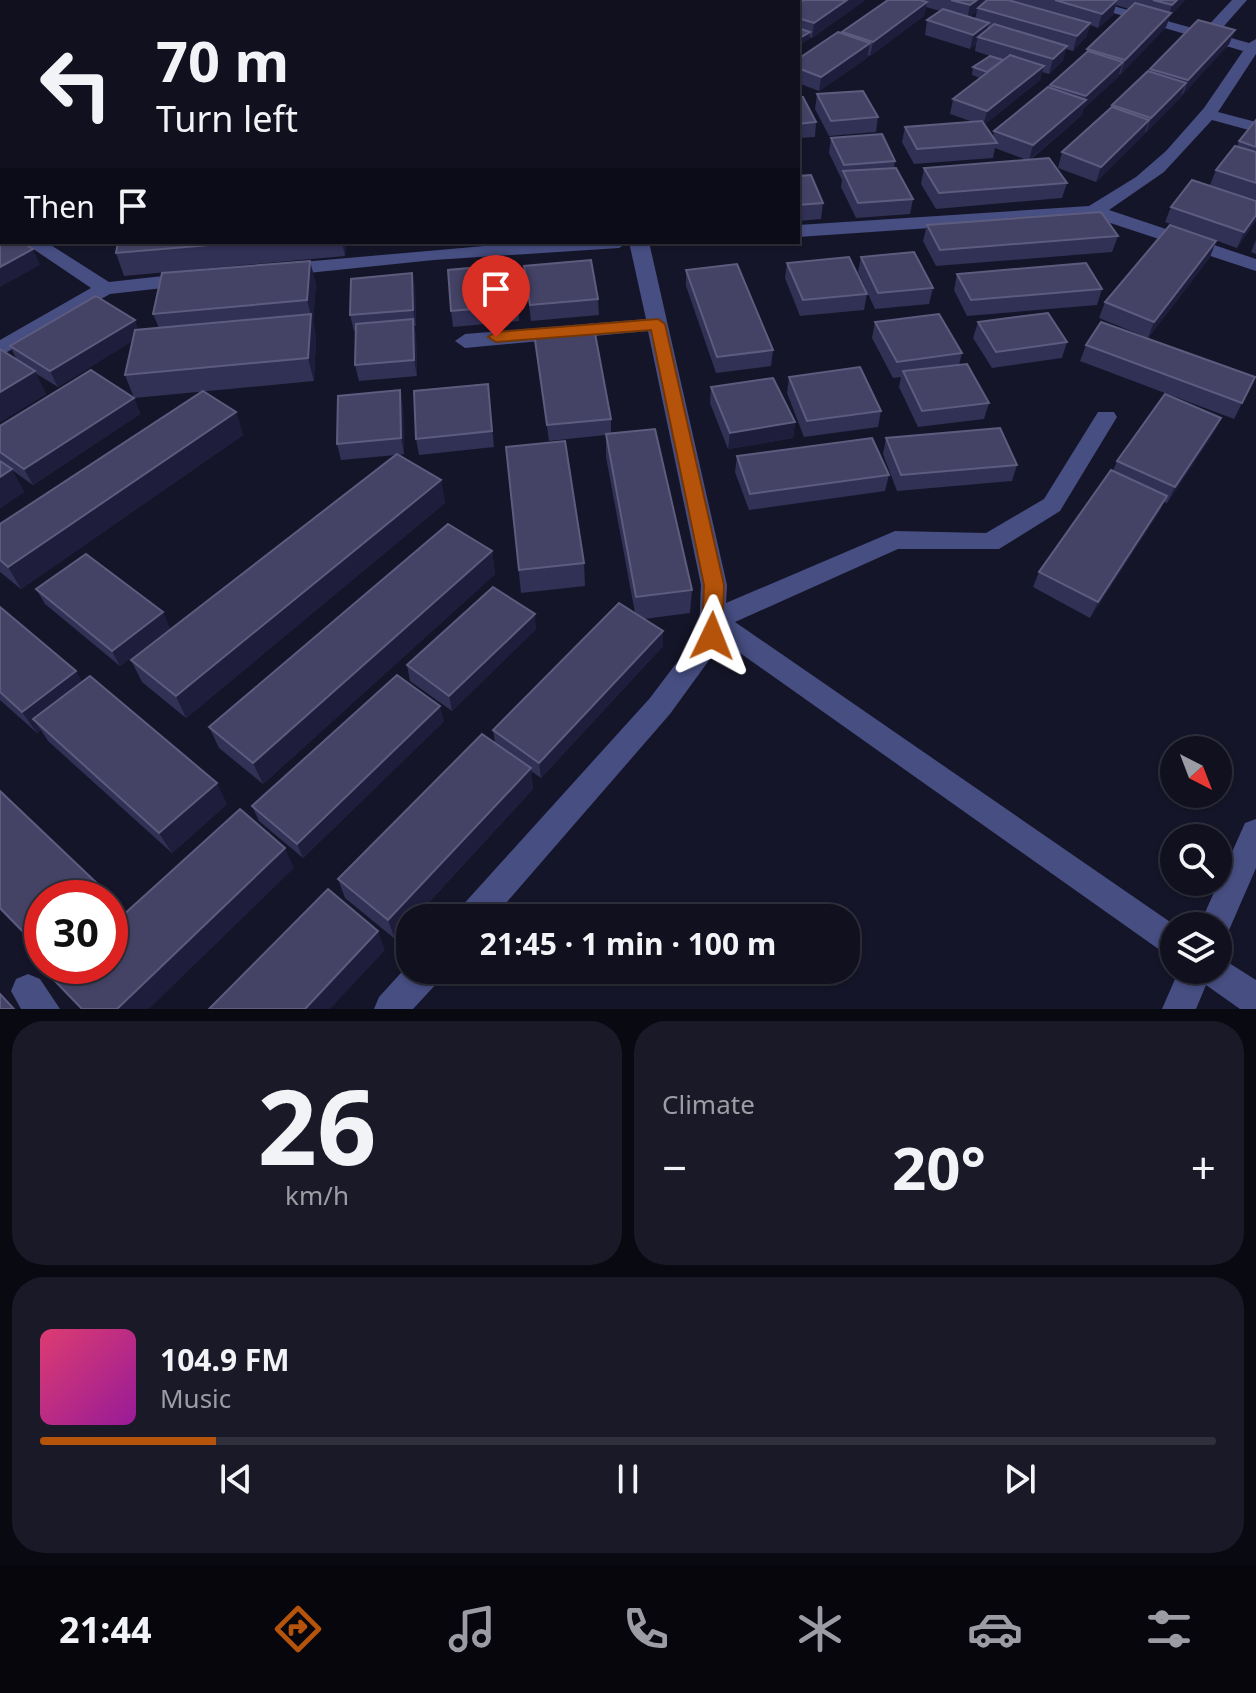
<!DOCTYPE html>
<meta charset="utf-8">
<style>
body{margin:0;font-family:"Noto Sans",sans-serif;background:#191928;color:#f1f3f6;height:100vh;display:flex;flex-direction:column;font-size:30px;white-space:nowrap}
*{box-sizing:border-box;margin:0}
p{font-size:26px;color:#9c9da4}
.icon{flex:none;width:44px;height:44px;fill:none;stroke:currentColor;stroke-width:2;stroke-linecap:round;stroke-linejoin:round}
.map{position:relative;height:1009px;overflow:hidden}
.sheet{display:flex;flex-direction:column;gap:12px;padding:12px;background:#090911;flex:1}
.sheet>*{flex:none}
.guide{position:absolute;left:0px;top:0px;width:800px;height:244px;box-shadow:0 2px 6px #0004,0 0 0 2px #30303d;background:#10101f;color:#f1f3f6;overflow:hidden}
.needle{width:52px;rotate:138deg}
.buttons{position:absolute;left:1160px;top:736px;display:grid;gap:16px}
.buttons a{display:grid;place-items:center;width:72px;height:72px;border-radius:50%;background:#10101f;box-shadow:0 2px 6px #0004,0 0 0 2px #30303d;font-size:40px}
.speed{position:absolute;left:24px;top:880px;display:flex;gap:16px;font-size:40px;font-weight:700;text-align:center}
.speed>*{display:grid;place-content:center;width:104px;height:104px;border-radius:50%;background:#10101f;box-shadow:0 2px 6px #0004,0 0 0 2px #30303d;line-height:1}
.speed .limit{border:12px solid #d22;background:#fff;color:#111}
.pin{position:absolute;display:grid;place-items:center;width:68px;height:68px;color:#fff;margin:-82px -34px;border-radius:50% 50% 50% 0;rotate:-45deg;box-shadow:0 0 8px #0007}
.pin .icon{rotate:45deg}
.me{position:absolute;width:88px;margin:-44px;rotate:2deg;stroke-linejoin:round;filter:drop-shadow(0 0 6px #0008)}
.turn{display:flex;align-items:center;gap:28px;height:168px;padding:0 24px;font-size:36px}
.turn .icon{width:104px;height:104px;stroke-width:2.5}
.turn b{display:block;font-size:56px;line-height:68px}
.then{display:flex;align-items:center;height:76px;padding:0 24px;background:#0003;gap:16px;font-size:30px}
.big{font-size:60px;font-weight:700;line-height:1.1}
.sheet .widget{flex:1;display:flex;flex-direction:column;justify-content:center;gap:12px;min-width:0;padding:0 28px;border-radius:32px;background:#191928}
.sheet .dial{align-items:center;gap:0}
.dial b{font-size:104px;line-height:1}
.song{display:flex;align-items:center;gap:24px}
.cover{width:96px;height:96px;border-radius:12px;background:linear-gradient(135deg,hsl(340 70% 55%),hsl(300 70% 35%))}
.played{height:8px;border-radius:4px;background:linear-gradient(90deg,#b45309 15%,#30303d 15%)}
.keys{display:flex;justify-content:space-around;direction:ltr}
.heat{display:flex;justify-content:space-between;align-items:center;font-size:44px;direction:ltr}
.sheet .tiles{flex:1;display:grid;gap:12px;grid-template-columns:1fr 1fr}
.widget:last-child{grid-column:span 2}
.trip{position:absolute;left:396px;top:904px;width:464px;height:80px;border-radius:32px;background:#10101f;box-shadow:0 2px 6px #0004,0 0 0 2px #30303d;font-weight:700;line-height:80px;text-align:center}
.menu{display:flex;height:128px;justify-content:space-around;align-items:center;background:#06060c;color:#9c9da4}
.menu .icon{width:56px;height:56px}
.menu .current{color:#b45309}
.menu b{font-size:36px;color:#f1f3f6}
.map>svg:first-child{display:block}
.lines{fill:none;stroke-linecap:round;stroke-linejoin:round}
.minor{fill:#464e82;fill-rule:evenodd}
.wall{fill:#313055;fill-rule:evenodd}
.shaded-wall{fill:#1e1d3c}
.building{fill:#444366;stroke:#5d5c7e;stroke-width:2}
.route{fill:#b45309;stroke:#753606;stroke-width:2}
</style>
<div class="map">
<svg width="1256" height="1009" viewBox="0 0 1256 1009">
<rect width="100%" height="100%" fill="#151529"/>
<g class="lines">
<g class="minor">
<path d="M1069,0h23l111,31 29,-31h15l-30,34 32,9 7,-4v15l-38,58 38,10v10l-44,-12 -48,52 -55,38 147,49v12l-164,-54 -294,20v-12l291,-19 47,-29 30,-26 38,-43 39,-57z"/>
<path d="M0,115h2l-2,11z"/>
<path d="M0,215l2,1v12l-2,-1z"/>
<path d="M23,242h23l63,40 81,-9 10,6 -10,6 -80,9 -110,62v-16l91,-52z"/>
<path d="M530,242h99l-10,6 -185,12 -155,16 -10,-6 10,-6z"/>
<path d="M629,242h20l78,343 -1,18 169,-72 91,2 58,-34 54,-87h16l3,5 -57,94 -61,38h-101l-163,73 441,304 -2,34 -451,-319 -53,73 -177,204h-37l5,-11 189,-209 49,-65 2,-48 -53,-254 -183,17 -10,-7 10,-7 181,-15z"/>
<path d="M1256,819v49l-30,69 -8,3v-14h-19l46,-103z"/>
<path d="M1218,956l38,24v29h-16l-34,-24 -10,24h-34l17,-39h39z"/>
<path d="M410,963v7h32l-4,12 -25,27h-39l5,-12z"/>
<path d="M28,974l12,5 20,30h-39l-10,-18 5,-12z"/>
</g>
</g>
<g class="wall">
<path d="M99,0h137v1l-3,1h-134z"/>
<path d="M705,0h80l-3,2h-80z"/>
<path d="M865,0l-53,38 -3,-1v2l-11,7v-42z"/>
<path d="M888,0h96l-1,4 4,-4h198l-15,16 -4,11 -46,48 -1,-1 -1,3 -35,32 -1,6 -52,45 37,23 -5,15 -126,11 -15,-25 3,-16 103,-8 -32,-12 -2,10 -79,6 -12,-22 3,-15 68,-5 -23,-8 3,-15 27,-21 -8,-3 1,-8 17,-11 -15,-5 1,-7 -6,5 -45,-14 2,-15 13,-9 -14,-4 -2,9 -54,40 -2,-1 -1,3 -48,33 -21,-8v-24l44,-25v-2zM1116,5l13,4 -42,40 -1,4 -36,32 -1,2 -55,44 -1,6 -9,-12 56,-45 2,-8 7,2 14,-14 3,-11 7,2 13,-14 4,-12 8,3 15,-13zM977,11l-2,8 -5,-2z"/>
<path d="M1235,30l-6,14 -47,51 -2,3 -84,84 -38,-14 4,-16 88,-81v-2z"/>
<path d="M817,94l61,23 -2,15 -47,4 -14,-27z"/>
<path d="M798,97l18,25 -1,15 -17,1z"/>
<path d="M1256,120v80l-46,-15 6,-15 21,-24 2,-5z"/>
<path d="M831,138l64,23 -1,7 19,31 -3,15 -54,4 -15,-31 1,-7 -13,-27z"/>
<path d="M2,160v30l-2,-1v-28z"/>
<path d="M798,176l25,27 -2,16 -23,2z"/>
<path d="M1171,207l85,13 -19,28 -72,-26z"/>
<path d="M927,225l191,11 -6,16 -176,14 -13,-25z"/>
<path d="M1256,240v14l-5,-2z"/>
<path d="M1216,241l-6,16 -62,81 -49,-20 6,-16z"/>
<path d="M118,242h228l-1,14 -221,20 -8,-23z"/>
<path d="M861,257l72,31 -4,16 -54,5 -17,-37z"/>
<path d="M787,263l80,31 -3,16 -64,6 -15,-38z"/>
<path d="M524,266l74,33 1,16 -68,6z"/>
<path d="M686,270l87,80 -2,16 -55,7 -30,-87z"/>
<path d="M412,273l3,16 1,37h-2l2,9 1,41 -58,5 -4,-16 1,-34h-2l-4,-16z"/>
<path d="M957,274l145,15 -5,16 -130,11 -13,-26z"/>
<path d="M316,283l-3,39 3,14 -2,45 -180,17 -9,-23 7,-34 -74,46 -23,-14 11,21 -46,28v-73l17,11 -7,-14 149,-18 -6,-14z"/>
<path d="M518,305l1,16 -66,6 -2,-16z"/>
<path d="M875,322l87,31 -3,12 30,38 -5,16 -66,8 -19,-40 2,-10 -8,1 -21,-40z"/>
<path d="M978,322l89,20 -5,16 -70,10 -19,-30z"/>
<path d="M534,333l77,86v14l81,157 -2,23 -46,6 19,27 -122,132 -10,-7 2,18 -138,150 -50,-41 -7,-19 157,-136 -2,-13 142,-117 -29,-156v-22l-57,6z"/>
<path d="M1086,345l169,32 -21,42 -154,-58z"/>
<path d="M789,377l92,34 -3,16 -74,10 -17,-44z"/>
<path d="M488,384l6,63 -75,8 -3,-16z"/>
<path d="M711,387l84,35 -2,16 -65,11 -18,-46z"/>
<path d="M134,398l6,16 -107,71 -21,-15 12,22 -24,16v-82z"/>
<path d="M403,406l1,48 -5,1 42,25 4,23 -259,215 -44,-36 -11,-22 265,-205 -55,5 -4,-16z"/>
<path d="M236,412l7,23 -222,154 -21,-17v-48z"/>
<path d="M1221,418l-8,16 -46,69 -3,-1 -5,10 -69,106 -57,-31 6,-15 74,-101 4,-10z"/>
<path d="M886,438l131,27 -5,16 -115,10 -14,-37z"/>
<path d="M506,447l78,116 1,23 -64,7z"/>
<path d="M737,456l152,19 -4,16 -136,19 -14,-38z"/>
<path d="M492,551l3,23 -232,210 -44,-36 -10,-21z"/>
<path d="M36,589l134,39 -50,38 -75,-62z"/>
<path d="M0,607l82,74 145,123 -55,49 -124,-112 -7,-11 -4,3 -37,-33z"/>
<path d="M536,629l-84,82 -42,-30 -3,-16z"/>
<path d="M444,721l-141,137 -44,-37 -7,-15z"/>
<path d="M0,791l42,107v55l-42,-43z"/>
</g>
<g class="shaded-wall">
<path d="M0,0h46l-5,2h-39v15l-2,1z"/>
<path d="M119,0h19l1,2h-20z"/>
<path d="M199,0h37v1l-3,1h-39z"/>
<path d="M679,0h19l-1,2h-21z"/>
<path d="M764,0h21l-3,2h-21z"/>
<path d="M847,0h18l-53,38 2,-15z"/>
<path d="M977,0h7l-2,7 -4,1 -1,3 -10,9 3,-15z"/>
<path d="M1117,0l-4,15 -15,13 4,-14z"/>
<path d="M1177,0h8l-15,16 -4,11 -46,48 5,-15 43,-43 4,-12z"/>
<path d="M927,2l-3,14 -54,40 3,-14z"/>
<path d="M989,23l-4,14h-7l-2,7 -6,5 3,-14z"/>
<path d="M1090,23l-4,14 -13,14 4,-15z"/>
<path d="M1235,30l-6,14 -46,51 5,-15z"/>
<path d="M810,32l-1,7 -11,7v-7z"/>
<path d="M870,43l-3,15 -48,33 2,-14z"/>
<path d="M1067,46l-4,14 -14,14 4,-15z"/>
<path d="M1123,62l-5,15 -35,32 -1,6 -53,45 4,-15 51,-43 2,-6z"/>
<path d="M1044,66l-4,14 -57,46 4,-15z"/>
<path d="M2,81v17l-2,1v-17z"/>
<path d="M1186,83l-6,15 -34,35 5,-15z"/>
<path d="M1149,120l-5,15 -48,47 5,-15z"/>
<path d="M1256,215v5l-19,28 7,-16z"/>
<path d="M1216,241l-6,16 -62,81 6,-16z"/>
<path d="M342,242h4l-1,14z"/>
<path d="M33,249l7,16 -40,22v-20z"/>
<path d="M310,261l6,22 -3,39 3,14 -2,45 -6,-23 3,-43 -4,-15z"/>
<path d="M412,273l3,16 1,37 -3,-16z"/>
<path d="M413,319l3,16 1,41 -3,-16z"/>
<path d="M135,320l6,16 -83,51 -8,-16z"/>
<path d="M35,371l11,23 -46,28v-30z"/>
<path d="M400,390l3,16 1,48 -3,-16z"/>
<path d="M134,398l6,16 -107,71 -9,-16z"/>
<path d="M236,412l7,23 -222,154 -13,-22z"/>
<path d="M1221,418l-8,16 -46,69 8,-16z"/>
<path d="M795,422l-2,16 -65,11 2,-16z"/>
<path d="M12,469l12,23 -24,16v-31z"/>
<path d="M441,480l4,23 -259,215 -10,-22z"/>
<path d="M1167,496l-8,16 -69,106 8,-16z"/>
<path d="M492,551l3,23 -232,210 -10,-21z"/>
<path d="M163,612l7,16 -50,38 -8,-15z"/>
<path d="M535,614l1,15 -84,82 -3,-15z"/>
<path d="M663,631v15l-122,132 -2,-15z"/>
<path d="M76,671l13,22 -56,26 8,11 -4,3 -15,-21z"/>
<path d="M440,706l4,15 -141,137 -6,-14z"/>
<path d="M531,768l2,21 -119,129h-4v4l-15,17 -7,-19z"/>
<path d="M217,783l10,21 -55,49 -13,-20z"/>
<path d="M285,848l9,20 -145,141h-32z"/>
<path d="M103,889l6,9h-16z"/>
<path d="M110,899l7,10 -7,6z"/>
<path d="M378,931l7,19 -55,59h-25z"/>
</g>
<g class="building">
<path d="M139,0h60l-5,2h-51z"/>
<path d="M276,0h40l2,1 -3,1h-43z"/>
<path d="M486,0h55l6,2h-56z"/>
<path d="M623,0h56l-3,2h-57z"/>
<path d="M705,0h27l7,2h-37z"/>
<path d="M747,0h17l-3,2h-7z"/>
<path d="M804,0h43l-33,23 -16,-5v-14z"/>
<path d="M888,0h32l7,2 -54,40 -31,-10z"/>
<path d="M951,0h26l-7,5z"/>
<path d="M987,0h21l82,23 -13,13 -99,-28z"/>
<path d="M1055,0h62l-15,14z"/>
<path d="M1153,0h24l-5,5z"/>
<path d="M1135,3l36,10 -46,47 -38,-11z"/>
<path d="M943,9l46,14 -16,12 -46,-15z"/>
<path d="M1198,20l37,10 -47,50 -38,-11z"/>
<path d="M994,24l73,22 -14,13 -75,-22z"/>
<path d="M798,28l12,4 -12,7z"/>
<path d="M838,32l32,11 -49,34 -23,-9v-9z"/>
<path d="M1088,51l35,11 -37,34 -36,-11z"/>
<path d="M2,55v26l-2,1v-26z"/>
<path d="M1010,55l34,11 -57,45 -34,-12z"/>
<path d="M990,56l13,4 -16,12 -14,-5z"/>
<path d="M1148,71l38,12 -35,35 -39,-13z"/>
<path d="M1048,87l38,13 -53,45 -39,-14z"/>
<path d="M863,91l15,26 -47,4 -14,-27z"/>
<path d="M798,97h5l13,25 -18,2z"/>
<path d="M1112,107l37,13 -48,47 -39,-15z"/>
<path d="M1256,120v27l-17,-6z"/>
<path d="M982,121l15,22 -80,6 -12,-22z"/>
<path d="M882,134l13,27 -51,4 -13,-27z"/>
<path d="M1235,146l21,6v31l-40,-13z"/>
<path d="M1049,158l18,25 -128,10 -15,-25z"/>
<path d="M2,160v13l-2,-1v-11z"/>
<path d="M896,168l17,31 -55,4 -15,-32z"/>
<path d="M811,175l12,28 -25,2v-29z"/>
<path d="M1192,180l64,21v14l-12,17 -73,-25z"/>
<path d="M1101,212l17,24 -178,14 -13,-25z"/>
<path d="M1170,225l46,16 -62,81 -49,-20z"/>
<path d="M0,230l2,1v11h19l12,7 -33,18z"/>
<path d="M118,242h127l-129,11z"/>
<path d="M914,252l19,36 -55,5 -17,-36z"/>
<path d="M849,257l18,37 -64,6 -16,-37z"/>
<path d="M591,260l7,39 -68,6 -6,-39z"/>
<path d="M310,261l-3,39 -154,14 9,-41z"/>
<path d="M1086,263l16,26 -131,11 -14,-26z"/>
<path d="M513,264l5,41 -67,6 -3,-41z"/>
<path d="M737,264l36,86 -56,7 -31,-87z"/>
<path d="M412,273l1,37 -63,5 1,-36z"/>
<path d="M96,296l39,24 -85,51 -40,-25z"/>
<path d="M1048,313l19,29 -71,10 -18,-30z"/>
<path d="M311,314l-3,44 -183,17 10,-45z"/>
<path d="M939,314l23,39 -65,9 -22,-40z"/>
<path d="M413,319l1,41 -59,5 1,-41z"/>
<path d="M1101,322l154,55 -13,26 -156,-58z"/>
<path d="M594,328l17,91 -64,6 -13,-92z"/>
<path d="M0,349l35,22 -35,21z"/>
<path d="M967,364l22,39 -67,8 -19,-40z"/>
<path d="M860,367l21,44 -74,10 -18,-44z"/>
<path d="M91,370l43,28 -110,71 -24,-17v-26z"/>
<path d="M773,378l22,44 -65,11 -19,-46z"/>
<path d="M488,384l4,47 -76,8 -2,-48z"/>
<path d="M400,390l1,48 -64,6 1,-48z"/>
<path d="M203,391l33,21 -228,155 -8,-7v-36z"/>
<path d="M1165,394l56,24 -46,69 -58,-26z"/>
<path d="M1000,428l17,37 -116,10 -15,-37z"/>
<path d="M655,429l37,161 -56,7 -30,-163z"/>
<path d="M872,438l17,37 -139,19 -13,-38z"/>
<path d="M565,441l19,122 -65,7 -13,-123z"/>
<path d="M397,454l44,26 -265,216 -45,-36z"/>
<path d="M0,461l12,8 -12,8z"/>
<path d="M1111,470l56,26 -69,106 -59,-30z"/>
<path d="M448,524l44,27 -239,212 -44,-36z"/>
<path d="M86,554l77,58 -51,39 -76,-62z"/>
<path d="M493,587l42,27 -86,82 -42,-31z"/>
<path d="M619,603l44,28 -124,132 -46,-33z"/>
<path d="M0,607l76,64 -54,41 -22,-20z"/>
<path d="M397,675l43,31 -143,138 -45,-38z"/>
<path d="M90,676l127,107 -58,50 -126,-114z"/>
<path d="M482,734l49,34 -143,152 -50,-41z"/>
<path d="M0,791l103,98 -10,9h-51v46l-4,3 -38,-39z"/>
<path d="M240,809l45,39 -168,161h-35l-29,-30 14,-13h43v-39z"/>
<path d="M328,889l50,42 -73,78h-96z"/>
<path d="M0,994l14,15h-14z"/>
</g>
<path class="route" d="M658,319l7,5 59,261 -2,51 -10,8 -10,-8 2,-51 -53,-255 -155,12 -8,-5 8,-5z"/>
</svg>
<div class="buttons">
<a><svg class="needle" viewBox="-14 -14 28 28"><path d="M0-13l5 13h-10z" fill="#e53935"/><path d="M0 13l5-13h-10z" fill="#9c9da4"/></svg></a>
<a><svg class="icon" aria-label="search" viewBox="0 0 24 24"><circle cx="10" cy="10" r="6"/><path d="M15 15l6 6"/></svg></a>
<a><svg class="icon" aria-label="layers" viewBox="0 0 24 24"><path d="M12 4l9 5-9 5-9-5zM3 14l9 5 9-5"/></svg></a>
</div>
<div class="speed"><div class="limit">30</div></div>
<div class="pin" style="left:496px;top:337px;background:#d93025"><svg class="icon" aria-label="arrive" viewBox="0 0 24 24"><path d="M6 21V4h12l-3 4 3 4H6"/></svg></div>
<svg class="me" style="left:712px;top:636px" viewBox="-20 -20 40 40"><path d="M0-17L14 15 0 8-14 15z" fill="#b45309" stroke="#fff" stroke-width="4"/></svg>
<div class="trip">21:45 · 1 min · 100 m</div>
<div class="guide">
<div class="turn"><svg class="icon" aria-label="left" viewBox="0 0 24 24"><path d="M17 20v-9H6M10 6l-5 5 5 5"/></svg><div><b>70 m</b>Turn left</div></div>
<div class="then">Then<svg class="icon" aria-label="arrive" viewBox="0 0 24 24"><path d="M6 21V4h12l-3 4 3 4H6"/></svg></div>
</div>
</div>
<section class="sheet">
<div class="tiles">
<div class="widget dial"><b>26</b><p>km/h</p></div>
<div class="widget"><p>Climate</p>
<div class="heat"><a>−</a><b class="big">20°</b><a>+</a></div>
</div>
<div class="widget">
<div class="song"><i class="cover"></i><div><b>104.9 FM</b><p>Music</p></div></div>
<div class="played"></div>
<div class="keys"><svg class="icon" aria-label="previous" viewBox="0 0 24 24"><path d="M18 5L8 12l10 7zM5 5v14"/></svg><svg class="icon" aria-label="pause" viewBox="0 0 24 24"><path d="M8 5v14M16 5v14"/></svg><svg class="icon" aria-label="next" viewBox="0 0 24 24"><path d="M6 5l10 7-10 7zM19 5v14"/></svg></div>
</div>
</div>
</section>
<nav class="menu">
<b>21:44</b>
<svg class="icon current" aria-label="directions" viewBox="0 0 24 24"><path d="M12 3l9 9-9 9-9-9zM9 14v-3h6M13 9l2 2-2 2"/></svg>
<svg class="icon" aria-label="music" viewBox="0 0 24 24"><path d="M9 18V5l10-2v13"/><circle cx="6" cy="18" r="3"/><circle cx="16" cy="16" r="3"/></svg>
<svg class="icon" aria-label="phone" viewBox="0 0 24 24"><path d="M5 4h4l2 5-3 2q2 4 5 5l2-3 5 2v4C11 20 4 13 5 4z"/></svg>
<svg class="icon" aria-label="climate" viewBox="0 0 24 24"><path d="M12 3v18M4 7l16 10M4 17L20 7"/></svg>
<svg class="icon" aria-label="car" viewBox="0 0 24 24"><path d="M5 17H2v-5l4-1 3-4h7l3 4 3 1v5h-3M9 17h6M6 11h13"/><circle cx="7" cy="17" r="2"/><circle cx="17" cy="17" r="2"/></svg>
<svg class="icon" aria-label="filters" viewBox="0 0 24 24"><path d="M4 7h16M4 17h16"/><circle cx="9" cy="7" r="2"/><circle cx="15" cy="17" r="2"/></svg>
</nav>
